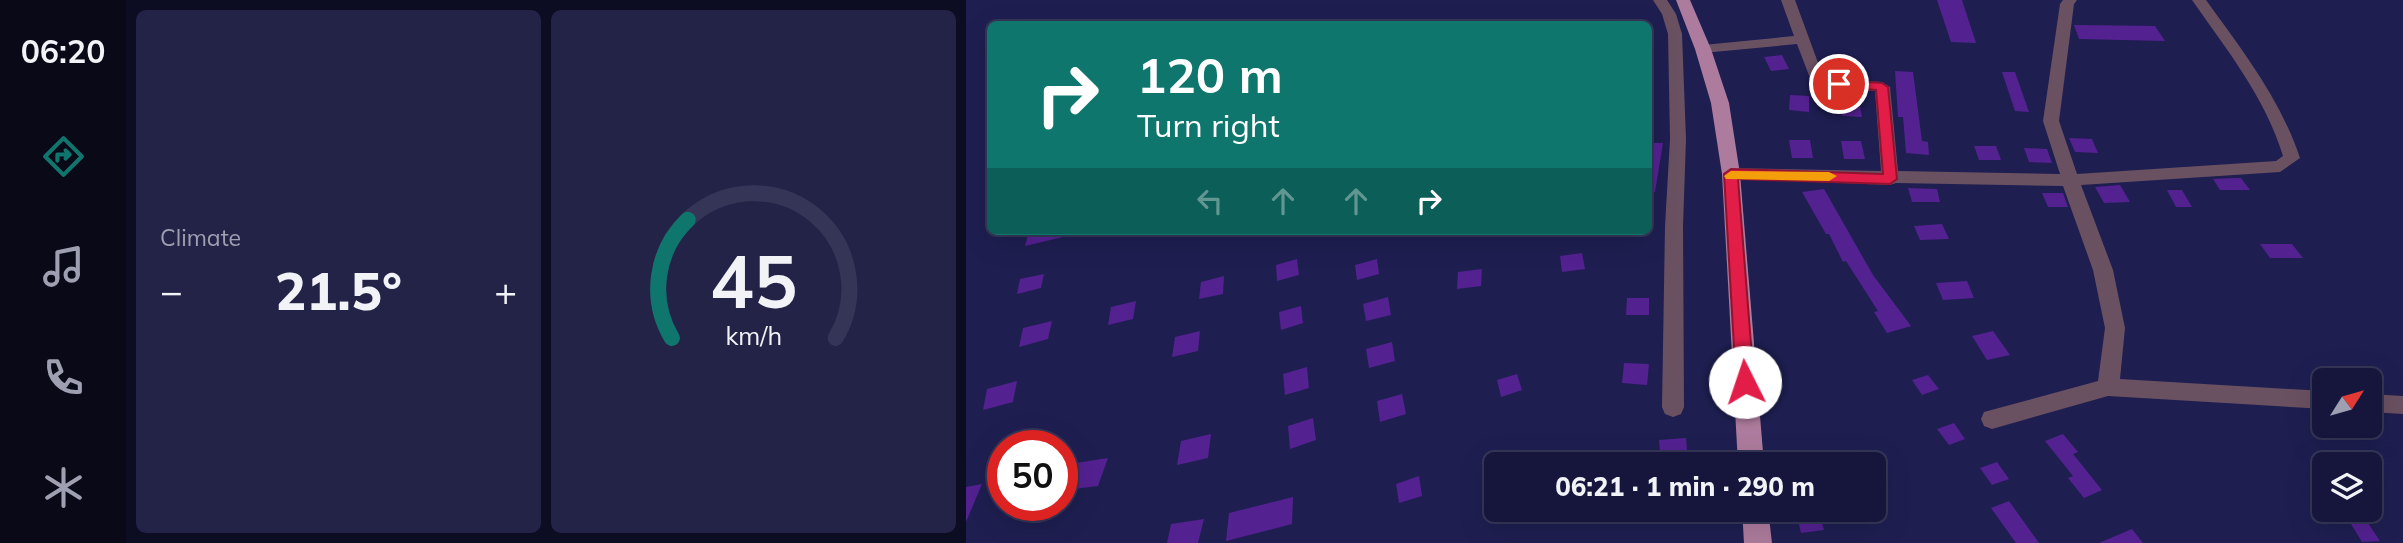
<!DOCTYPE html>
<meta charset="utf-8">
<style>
body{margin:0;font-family:Mulish,sans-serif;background:#232348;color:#f1f3f6;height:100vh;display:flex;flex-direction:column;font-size:26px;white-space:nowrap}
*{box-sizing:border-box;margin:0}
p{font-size:23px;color:#9e9fb0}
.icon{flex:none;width:38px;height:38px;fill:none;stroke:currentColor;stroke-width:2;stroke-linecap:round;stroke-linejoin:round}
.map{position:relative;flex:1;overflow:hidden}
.side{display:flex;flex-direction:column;gap:10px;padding:10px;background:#0c0c22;width:840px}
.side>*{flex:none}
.guide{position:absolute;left:21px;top:21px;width:665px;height:214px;border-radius:10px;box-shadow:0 7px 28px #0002,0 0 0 2px #353557;background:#0f766e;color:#fff;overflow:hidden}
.needle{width:46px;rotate:53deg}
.controls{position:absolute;left:1346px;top:368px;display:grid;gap:14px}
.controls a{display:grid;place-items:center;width:70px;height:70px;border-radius:10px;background:#16163d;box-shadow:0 7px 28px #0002,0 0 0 2px #353557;font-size:35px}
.speed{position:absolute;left:21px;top:430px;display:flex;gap:14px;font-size:35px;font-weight:700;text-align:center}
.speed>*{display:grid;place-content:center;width:91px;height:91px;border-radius:50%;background:#16163d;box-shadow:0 7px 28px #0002,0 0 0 2px #353557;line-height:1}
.speed .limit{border:10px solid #d22;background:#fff;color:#111}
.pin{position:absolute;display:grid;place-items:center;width:60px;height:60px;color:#fff;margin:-30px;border:4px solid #fff;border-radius:50%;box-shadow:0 2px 7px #0007}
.me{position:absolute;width:77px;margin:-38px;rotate:356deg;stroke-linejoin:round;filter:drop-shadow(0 0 5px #0008)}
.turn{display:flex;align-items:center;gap:24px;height:147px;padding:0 35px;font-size:32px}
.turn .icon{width:91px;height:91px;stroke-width:2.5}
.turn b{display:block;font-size:49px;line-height:60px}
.lanes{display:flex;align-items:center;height:66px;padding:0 35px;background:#0003;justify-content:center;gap:35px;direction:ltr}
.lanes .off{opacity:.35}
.big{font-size:52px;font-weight:800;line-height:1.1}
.side .card{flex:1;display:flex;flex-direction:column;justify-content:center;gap:10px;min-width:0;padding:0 24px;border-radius:10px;background:#232348}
.side .dial{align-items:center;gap:0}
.dial svg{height:182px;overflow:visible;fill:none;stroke:#353557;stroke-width:7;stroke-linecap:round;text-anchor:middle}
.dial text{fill:#f1f3f6;stroke:none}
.heat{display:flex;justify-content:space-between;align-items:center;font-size:38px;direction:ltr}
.side .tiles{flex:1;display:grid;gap:10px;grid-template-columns:repeat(2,1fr)}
.trip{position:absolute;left:518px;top:452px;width:402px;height:70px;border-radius:10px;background:#16163d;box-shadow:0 7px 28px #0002,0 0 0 2px #353557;font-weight:800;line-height:70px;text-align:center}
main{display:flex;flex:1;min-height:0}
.tabs{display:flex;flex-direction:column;width:126px;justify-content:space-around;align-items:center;background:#090918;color:#9e9fb0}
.tabs .icon{width:49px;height:49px}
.tabs .on{color:#0f766e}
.tabs b{font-size:32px;color:#f1f3f6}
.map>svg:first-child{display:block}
.building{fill:#542191}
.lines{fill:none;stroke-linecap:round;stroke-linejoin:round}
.minor{fill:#6a5162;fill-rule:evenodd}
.major{fill:#ad7b9d;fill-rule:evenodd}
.route{fill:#e11d48;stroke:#92132f;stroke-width:2}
.slow{fill:#f59e0b}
</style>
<main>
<nav class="tabs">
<b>06:20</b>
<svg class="icon on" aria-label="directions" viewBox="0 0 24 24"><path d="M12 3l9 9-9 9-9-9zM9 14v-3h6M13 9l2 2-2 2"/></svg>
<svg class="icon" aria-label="music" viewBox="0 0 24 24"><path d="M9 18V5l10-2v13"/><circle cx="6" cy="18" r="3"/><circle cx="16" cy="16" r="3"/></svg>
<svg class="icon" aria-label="phone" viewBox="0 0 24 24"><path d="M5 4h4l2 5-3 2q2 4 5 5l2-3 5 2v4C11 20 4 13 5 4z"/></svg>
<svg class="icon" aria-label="climate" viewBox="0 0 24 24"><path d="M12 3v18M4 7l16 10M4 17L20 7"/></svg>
</nav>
<section class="side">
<div class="tiles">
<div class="card"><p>Climate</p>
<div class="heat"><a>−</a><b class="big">21.5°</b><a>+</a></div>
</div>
<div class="card dial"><svg viewBox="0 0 100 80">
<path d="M14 69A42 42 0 1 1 86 69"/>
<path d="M14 69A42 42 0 0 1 21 17" stroke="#0f766e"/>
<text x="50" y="56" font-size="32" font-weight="700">45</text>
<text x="50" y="72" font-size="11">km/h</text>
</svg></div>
</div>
</section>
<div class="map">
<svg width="1437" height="543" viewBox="0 0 1437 543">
<rect width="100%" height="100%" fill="#1e1e51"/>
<g class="building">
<path d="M971,0h25l14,43 -25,-1z"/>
<path d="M1108,25l81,1 10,15 -86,-2z"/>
<path d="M816,55l7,14 -18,2 -7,-14z"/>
<path d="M929,71l18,1 9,69 6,1 1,13 -23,-2 -3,-36h-5z"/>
<path d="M1036,72h13l14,40 -14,-1z"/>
<path d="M824,95l19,1v16l-20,-2z"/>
<path d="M873,100l20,1 3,16 -20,-1z"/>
<path d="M1103,138l23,1 6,14 -23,-1z"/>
<path d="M823,140h21l3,18h-21z"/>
<path d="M875,141h20l4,18h-21z"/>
<path d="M682,143h15l-8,49 -7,-1z"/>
<path d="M1008,146h22l5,14h-22z"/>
<path d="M1058,148l23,1 5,14 -23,-1z"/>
<path d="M1269,178h6l9,12h-30l-7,-11z"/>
<path d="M1154,185l10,17 -26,1 -9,-16z"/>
<path d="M942,188l29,1 3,13h-28z"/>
<path d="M858,189l49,86 38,51 -24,7 -13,-21 4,-1 -32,-50 -3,1 -14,-28h-3l-24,-42z"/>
<path d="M1201,190h15l10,17h-16z"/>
<path d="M1076,193h21l5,14h-20z"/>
<path d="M976,224l7,15 -29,1 -6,-14z"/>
<path d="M63,231h38v5l-42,10z"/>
<path d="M1294,244h32l11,14h-33z"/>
<path d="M616,253l3,16 -23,3 -2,-16z"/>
<path d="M331,259l2,16 -22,6 -1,-16z"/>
<path d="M411,259l2,15 -22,6 -2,-15z"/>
<path d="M516,269l-1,17 -24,3 1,-17z"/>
<path d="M78,274l-3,14 -24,6 3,-15z"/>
<path d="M258,276l-1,18 -24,5 2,-17z"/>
<path d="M1001,281l7,17 -31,2 -7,-17z"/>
<path d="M422,297l3,18 -25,6 -3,-17z"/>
<path d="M661,298h22v17h-23z"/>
<path d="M170,301l-3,18 -25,6 3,-18z"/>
<path d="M335,306l2,17 -22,7 -2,-18z"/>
<path d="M86,321l-4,18 -29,8 4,-19z"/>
<path d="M234,331l-2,20 -26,6 3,-20z"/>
<path d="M1027,331l17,24 -23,5 -15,-24z"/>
<path d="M426,342l3,19 -26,7 -3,-19z"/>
<path d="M658,363l25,1 -2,21 -25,-2z"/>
<path d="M341,367l2,21 -24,7 -2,-21z"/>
<path d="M551,374l5,16 -21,7 -4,-17z"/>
<path d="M962,375l11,14 -17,6 -10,-15z"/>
<path d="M51,381l-4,21 -30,8 4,-21z"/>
<path d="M436,394l4,20 -26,8 -3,-21z"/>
<path d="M347,418l3,22 -26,9 -2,-23z"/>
<path d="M988,423l11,16 -16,6 -12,-16z"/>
<path d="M245,434l-3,24 -31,7 4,-24z"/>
<path d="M1097,434l15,18 -5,2 29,36 -18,8 -16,-20 5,-2 -28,-35z"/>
<path d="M720,438l2,24 -27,2 -2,-24z"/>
<path d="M851,450l4,14h-48v-8z"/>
<path d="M142,458l-10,28 -32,4 10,-27z"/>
<path d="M1031,462l12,17 -17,6 -12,-17z"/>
<path d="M453,476l3,20 -23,7 -3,-19z"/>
<path d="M16,484l-16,38v-35z"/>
<path d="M327,497l-1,27 -66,17 3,-28z"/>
<path d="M1043,501l30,42h-23l-25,-35z"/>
<path d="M852,509l6,21 -23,3 -5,-21z"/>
<path d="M238,519l-6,24h-31l4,-19z"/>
<path d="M1402,523l12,18 -18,1 -11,-18z"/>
<path d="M1166,529l11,14h-44z"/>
</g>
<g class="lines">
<g class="minor">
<path d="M687,0h14l9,14 6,20 4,105 -3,87 1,181 -3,7 -8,3 -8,-3 -3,-7 3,-181 5,-87 -2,-105 -6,-20z"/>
<path d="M815,0h14l29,79 58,3 8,5 8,84 162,3 -17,-53 17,-117 3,-4h14l-3,4 -15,117 18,53 199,-13 7,-5c-18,-59 -56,-106 -91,-156h14c36,50 74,98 94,158l-20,14 -199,13 32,85 12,58 -5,51 204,12v18l-216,-13 -116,33 -8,-3 -3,-7 3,-7 114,-31 7,-53 -12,-58 -30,-84 -167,-3 -6,2 -165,-7 -3,-4 9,-6 150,3 -6,-80 -62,-5 -16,-42 -94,9 -7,-4 7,-4 91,-9z"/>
<path d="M1404,394l33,2v18l-33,-2z"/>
</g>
<g class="major">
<path d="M710,0h14l21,49 18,54 11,71 24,290h-26l-16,-290 -11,-71 -16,-54z"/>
<path d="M776,509h26l4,34h-28z"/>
</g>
</g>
<path class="route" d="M873,80l43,3 6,4 9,92 -7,5 -152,-5 16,203 -3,5 -6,3 -6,-3 -3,-5 -12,-208 7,-5 152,5 -7,-84 -41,-3v-5z"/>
<path class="slow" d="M765,171l98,1 8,4 -8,5 -103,-2 -2,-3z"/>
</svg>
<div class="controls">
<a><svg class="needle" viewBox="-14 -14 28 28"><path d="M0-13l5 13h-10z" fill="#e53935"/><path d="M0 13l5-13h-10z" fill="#9e9fb0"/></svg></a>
<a><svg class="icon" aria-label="layers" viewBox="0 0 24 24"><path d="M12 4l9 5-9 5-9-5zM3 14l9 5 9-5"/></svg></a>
</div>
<div class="speed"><div class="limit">50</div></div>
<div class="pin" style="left:873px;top:84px;background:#d93025"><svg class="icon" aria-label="arrive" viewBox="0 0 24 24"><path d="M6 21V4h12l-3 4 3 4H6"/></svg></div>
<svg class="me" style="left:779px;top:382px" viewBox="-20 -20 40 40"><circle r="19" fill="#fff"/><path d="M0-13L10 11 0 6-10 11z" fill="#e11d48"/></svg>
<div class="trip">06:21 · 1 min · 290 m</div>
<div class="guide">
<div class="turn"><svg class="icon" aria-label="right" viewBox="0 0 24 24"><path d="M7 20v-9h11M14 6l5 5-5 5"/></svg><div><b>120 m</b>Turn right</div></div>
<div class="lanes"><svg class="icon off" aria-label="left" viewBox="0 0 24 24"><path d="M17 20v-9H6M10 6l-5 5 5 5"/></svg><svg class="icon off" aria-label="ahead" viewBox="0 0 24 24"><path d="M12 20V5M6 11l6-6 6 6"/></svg><svg class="icon off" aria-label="ahead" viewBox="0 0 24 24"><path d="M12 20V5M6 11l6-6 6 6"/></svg><svg class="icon" aria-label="right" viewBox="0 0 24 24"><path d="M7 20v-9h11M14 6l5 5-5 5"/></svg></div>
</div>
</div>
</main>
